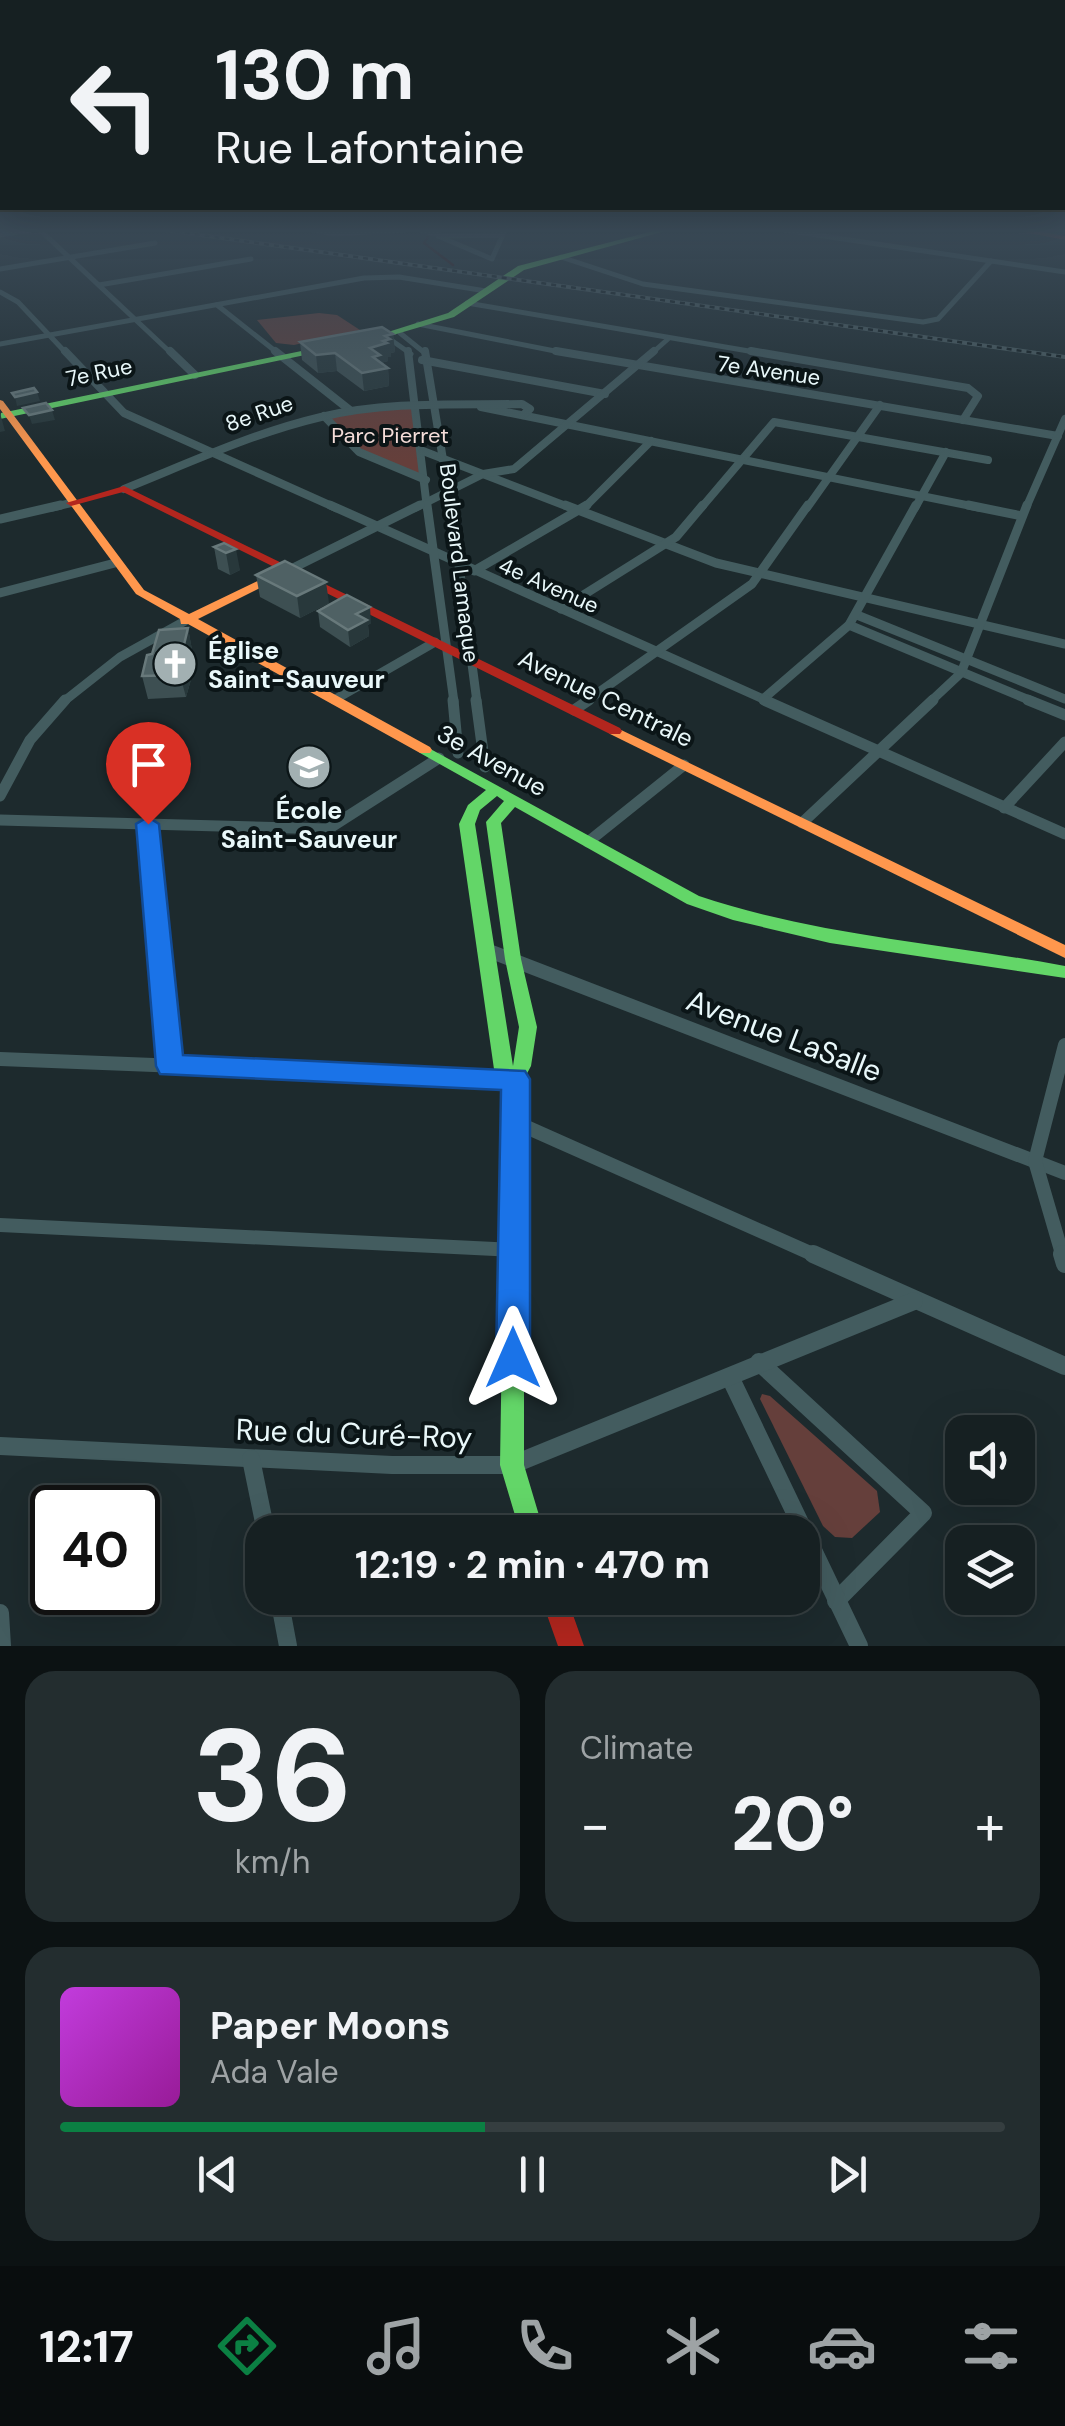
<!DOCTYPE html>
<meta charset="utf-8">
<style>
body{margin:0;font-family:"DM Sans",sans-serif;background:#232d2f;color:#f1f3f6;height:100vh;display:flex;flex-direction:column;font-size:38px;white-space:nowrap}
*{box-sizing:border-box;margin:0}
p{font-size:32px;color:#9ea3a5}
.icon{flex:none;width:55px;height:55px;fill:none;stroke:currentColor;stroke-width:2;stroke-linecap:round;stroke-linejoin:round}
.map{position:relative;height:1646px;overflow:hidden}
.details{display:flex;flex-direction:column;gap:25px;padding:25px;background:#0c1213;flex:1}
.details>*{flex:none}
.guide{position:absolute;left:0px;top:0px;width:1065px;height:210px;box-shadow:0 10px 40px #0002,0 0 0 2px #353e40;background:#162022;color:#f1f3f6;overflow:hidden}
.fabs{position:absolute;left:945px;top:1415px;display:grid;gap:20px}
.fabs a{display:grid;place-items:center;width:90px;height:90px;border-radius:20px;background:#162022;box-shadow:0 10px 40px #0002,0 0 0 2px #353e40;font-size:50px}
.speed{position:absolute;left:30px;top:1485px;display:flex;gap:20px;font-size:50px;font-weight:700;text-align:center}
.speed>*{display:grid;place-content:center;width:130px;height:130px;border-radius:50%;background:#162022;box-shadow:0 10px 40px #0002,0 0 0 2px #353e40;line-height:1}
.speed .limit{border:5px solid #111;border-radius:15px;background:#fff;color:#111}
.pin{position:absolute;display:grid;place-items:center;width:85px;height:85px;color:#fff;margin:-102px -42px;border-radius:50% 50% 50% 0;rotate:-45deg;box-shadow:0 0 10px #0007}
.pin .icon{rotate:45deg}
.me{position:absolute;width:110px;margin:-55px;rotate:0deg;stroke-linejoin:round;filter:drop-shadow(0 0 8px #0008)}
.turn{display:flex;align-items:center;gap:35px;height:210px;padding:0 50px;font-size:45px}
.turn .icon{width:130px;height:130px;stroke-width:2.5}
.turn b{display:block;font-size:70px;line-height:85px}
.big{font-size:75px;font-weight:700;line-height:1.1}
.details .tile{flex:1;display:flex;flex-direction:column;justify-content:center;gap:15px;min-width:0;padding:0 35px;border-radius:30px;background:#232d2f}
.details .dial{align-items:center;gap:0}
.dial b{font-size:130px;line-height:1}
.song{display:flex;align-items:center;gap:30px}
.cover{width:120px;height:120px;border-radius:15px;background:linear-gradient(135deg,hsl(290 70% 55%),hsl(300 70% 35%))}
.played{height:10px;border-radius:5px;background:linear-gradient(90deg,#0b8043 45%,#353e40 45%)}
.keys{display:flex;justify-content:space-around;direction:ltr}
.heat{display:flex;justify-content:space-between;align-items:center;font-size:55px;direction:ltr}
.details .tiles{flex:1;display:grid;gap:25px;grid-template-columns:1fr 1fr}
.tile:last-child{grid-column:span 2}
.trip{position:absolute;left:245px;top:1515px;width:575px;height:100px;border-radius:30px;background:#162022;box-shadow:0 10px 40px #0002,0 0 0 2px #353e40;font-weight:700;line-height:100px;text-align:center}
.tab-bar{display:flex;height:160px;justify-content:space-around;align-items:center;background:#090d0e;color:#9ea3a5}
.tab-bar .icon{width:70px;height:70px}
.tab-bar .on{color:#0b8043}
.tab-bar b{font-size:45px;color:#f1f3f6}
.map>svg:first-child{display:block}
.green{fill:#653f3b}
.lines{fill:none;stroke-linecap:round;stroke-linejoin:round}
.stream{stroke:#330506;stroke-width:2.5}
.street-far5{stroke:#435c5f;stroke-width:5}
.street-far4{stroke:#435c5f;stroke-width:8}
.street-far3{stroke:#435c5f;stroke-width:9}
.street-far2{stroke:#435c5f;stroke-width:11}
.street-far1{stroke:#435c5f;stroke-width:14}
.street{stroke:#435c5f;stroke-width:18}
.fast{fill:#63d668;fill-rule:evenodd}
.slow{fill:#ff974d;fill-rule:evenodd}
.jam{fill:#b3261e;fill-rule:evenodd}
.rail-casing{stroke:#4d5f62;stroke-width:4}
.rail{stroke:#0b1517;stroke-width:2.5;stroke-dasharray:5;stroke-linecap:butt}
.wall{fill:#3d4f52}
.shaded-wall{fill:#28383b}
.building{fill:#4f6164;stroke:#68797b;stroke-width:2.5}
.route{fill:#1a73e8;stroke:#114b97;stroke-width:2.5}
.labels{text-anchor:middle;stroke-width:8;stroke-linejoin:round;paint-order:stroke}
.far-street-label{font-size:22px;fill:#e9f8fa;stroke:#0b1517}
.far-park-label{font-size:22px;fill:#f3dcd8;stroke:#0b1517}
.poi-label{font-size:25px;font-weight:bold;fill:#e9f8fa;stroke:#0b1517;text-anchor:start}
.street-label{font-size:25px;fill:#e9f8fa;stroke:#0b1517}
.near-street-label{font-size:30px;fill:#e9f8fa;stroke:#0b1517}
</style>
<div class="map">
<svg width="1065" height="1646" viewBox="0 0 1065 1646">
<rect width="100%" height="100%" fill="#1d2a2d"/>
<g class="green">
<path d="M319,313l18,2 23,15 -66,15 -18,-2 -19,-23z"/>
<path d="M416,406l10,74 -67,-28 -35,-36z"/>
<path d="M762,1394l8,2 107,95 3,21 -28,26 -17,-1 -12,-11 -63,-127z"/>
</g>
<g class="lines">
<path class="stream" d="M428,237l-4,6 29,22"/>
<g class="street-far5">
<path d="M40,230l132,124"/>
<path d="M313,230l21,4 73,-4"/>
<path d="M419,230l21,5"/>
<path d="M783,230l282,42"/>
<path d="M0,235l30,-5"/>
<path d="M500,235l-62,1 54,23 13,-29"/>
<path d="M561,257l82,27 280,38 15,-3 53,-58"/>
<path d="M0,269l155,-26"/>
<path d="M99,285l152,-26"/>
<path d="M0,292l18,10 49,52"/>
<path d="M467,303l299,51"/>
<path d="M217,305l62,49"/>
<path d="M418,324l152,30"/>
<path d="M400,333l26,21"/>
<path d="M384,335l27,19"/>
<path d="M0,344l364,-66 35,-1 87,14"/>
<path d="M651,354l17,-15"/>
</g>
<g class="street-far4">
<path d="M65,351l59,62 212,95"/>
<path d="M170,351l25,24"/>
<path d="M275,351l76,60"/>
<path d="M408,351l19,157"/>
<path d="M425,351l26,157"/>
<path d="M556,351l502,85"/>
<path d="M751,351l217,37 10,8 -15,24"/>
<path d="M422,360l183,34"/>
<path d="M481,407l500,101"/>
<path d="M324,416l35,36 67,28"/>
<path d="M423,451l148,57"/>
<path d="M124,489c65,-26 129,-56 197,-72 65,-16 135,-12 201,-13l8,5 -7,6"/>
<path d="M50,508l21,-5"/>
<path d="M415,508l68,-34 31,-5 140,-118"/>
<path d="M584,508l67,-67"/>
<path d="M701,508l73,-86 214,38"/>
<path d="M807,508l73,-103"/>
<path d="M915,508l31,-56"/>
<path d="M1026,508l39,-89"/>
</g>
<g class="street-far3">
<path d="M330,505l440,197"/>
<path d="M427,505l27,197"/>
<path d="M451,505l26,197"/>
<path d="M565,505l151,58 349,81"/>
<path d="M968,505l54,11"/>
<path d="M0,519l61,-14"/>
<path d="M289,570l131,-65"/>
<path d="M474,571l113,-66"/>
<path d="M0,593l115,-30"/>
<path d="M561,609l115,-72 27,-32"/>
<path d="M857,615l208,84"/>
<path d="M849,625l185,77"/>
<path d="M763,699l86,-74 67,-120"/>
<path d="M334,700l101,-58"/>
<path d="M63,702l57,-45 65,-36"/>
<path d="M585,702l167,-118 56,-79"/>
<path d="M930,702l31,-29 66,-168"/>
</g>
<g class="street-far2">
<path d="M453,700l5,53"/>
<path d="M476,700l9,67"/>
<path d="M764,700l301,134"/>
<path d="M1028,700l37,15"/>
<path d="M574,710l15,-10"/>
<path d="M0,796l30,-56 35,-40"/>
<path d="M1004,808l61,-66"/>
<path d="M0,820l328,9 111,-71"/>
<path d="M802,823l131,-123"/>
<path d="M147,824l12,123"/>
<path d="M588,842l96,-77"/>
</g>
<g class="street-far1">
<path d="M158,945l12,121"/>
<path d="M484,949l581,224"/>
<path d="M0,1059l515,20"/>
<path d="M515,1122l304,135"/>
<path d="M0,1225l514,25"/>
<path d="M1063,1257l-28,-96 30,-116"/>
</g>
<g class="street">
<path d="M813,1254l252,112"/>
<path d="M1062,1254l3,10"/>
<path d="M759,1362l164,151 -87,88"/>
<path d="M730,1377l129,269"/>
<path d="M0,1446l392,19h120l402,-164"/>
<path d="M251,1459l15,73"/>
<path d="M279,1598l9,48"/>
<path d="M0,1613l2,33"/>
</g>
<g class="fast">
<path d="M657,230h12l-145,40 -70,47 -78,23 -7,-2 79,-25 70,-47z"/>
<path d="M321,347h3v4l-324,68 1,-6z"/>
<path d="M425,746l274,150c119,40 243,47 366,70v12l-235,-35 -97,-23 -46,-16 -172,-97 -14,16 20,136 16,68 -6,39 -7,13v386l20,67h-24l-20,-67 6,-383 -12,-13 -35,-245 9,-19 18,-15 -66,-37 -2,-3 2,-3zM497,796l7,5 -18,21 19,137 14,68 -6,39 -38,-242 5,-14z"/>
</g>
<g class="slow">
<path d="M0,400l3,1 141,189 45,24 83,-40h8v4l-82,41 232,128 2,3 -2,3h-10l-232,-129h-7l-1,-5 -44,-25 -136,-185z"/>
<path d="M615,727l450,218v13l-455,-224 -2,-3z"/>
</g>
<g class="jam">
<path d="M1014,230h18l33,6v4z"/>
<path d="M124,486l496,242 2,3 -2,3h-10l-487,-242 -52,14 -5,-3z"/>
<path d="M541,1598h26l17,48h-26z"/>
</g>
<defs>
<path id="rail" d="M165,230l900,127"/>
</defs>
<use href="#rail" class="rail-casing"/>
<use href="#rail" class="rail"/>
</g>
<g class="wall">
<path d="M393,334l2,18 -4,1v4h-3v4l-7,2 7,5 1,18 -25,5 -27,-20 -19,2 -16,-13 -2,-18z"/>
<path d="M224,543l16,27 -10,5 -12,-6 -4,-22z"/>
<path d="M256,575l73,28 -29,15 -40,-21z"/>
<path d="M318,611l53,12 -3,2 1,11 -19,11 -30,-20z"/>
<path d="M188,628l4,22 -3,14 3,12 -6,21 -38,2 -6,-23 10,-22z"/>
</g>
<g class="shaded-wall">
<path d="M393,334l2,18 -4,1v4h-3v4l-7,2 7,5 1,18 -25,5 -2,-18 8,-25 15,-12z"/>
<path d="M335,353l2,18 -19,2 -2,-18z"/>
<path d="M37,392l3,9 -23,5 -2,-9z"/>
<path d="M52,410l3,10 -23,4 -3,-9z"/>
<path d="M0,413l5,18 -5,1z"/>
<path d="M236,549l4,21 -10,5 -4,-22z"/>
<path d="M326,582l3,21 -29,15 -3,-22z"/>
<path d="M370,607l1,16 -3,2 1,11 -19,11 -2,-17 8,-16z"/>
<path d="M188,628l4,22 -3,14 3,12 -6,21 -6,-22 2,-22z"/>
</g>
<g class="building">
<path d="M382,327l11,7 -8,2 5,3 -7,2 4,2 -17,5 10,7 -7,2 15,11 -26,5 -27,-20 -19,2 -16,-13z"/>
<path d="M34,388l3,4 -22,5 -3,-4z"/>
<path d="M46,403l6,7 -23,5 -6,-7z"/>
<path d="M224,543l12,6 -10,4 -12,-6z"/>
<path d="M285,561l41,21 -29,14 -41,-21z"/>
<path d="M347,595l23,12 -14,7 11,6 -19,10 -30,-19z"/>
<path d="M188,628l-6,25h5l-7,22 -38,1 5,-21 5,-1 7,-24z"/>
</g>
<linearGradient id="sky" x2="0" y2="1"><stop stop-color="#101719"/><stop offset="0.5" stop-color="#3a4a57"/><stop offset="1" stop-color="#3a4a57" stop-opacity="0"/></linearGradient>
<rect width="1065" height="461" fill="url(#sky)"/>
<path class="route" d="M148,817l11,7 24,231 342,16 5,8v279l-5,11 -12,5 -12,-5 -5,-11 5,-268 -341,-16 -4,-8 -20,-242z"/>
<defs>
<symbol id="church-disc" viewBox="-11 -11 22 22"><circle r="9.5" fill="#a2b0b2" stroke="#0b1517"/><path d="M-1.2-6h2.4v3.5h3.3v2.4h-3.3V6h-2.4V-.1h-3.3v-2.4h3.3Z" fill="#fff"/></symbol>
<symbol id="school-disc" viewBox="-11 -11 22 22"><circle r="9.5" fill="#a2b0b2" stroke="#0b1517"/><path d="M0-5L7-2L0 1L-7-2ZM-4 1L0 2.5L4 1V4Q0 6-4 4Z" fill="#fff"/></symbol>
</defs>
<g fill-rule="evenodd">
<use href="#church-disc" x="150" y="639" width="50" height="50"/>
<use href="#school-disc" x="284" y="742" width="50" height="50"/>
</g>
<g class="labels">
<g class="far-street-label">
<text transform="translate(769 370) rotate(8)" y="8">7e Avenue</text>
<text transform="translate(99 372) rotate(-12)" y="8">7e Rue</text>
<text transform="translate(259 413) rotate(-19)" y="8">8e Rue</text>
<text transform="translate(460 563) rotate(83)" y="8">Boulevard Lamaque</text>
<text transform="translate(549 585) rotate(24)" y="8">4e Avenue</text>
</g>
<g class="far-park-label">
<text x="390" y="443">Parc Pierret</text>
</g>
<g class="poi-label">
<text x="208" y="659">Église<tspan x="208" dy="29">Saint-Sauveur</tspan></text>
<text x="309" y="819" text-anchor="middle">École<tspan x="309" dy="29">Saint-Sauveur</tspan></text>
</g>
<g class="street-label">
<text transform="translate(606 698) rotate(26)" y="9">Avenue Centrale</text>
<text transform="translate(492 760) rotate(29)" y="9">3e Avenue</text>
</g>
<g class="near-street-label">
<text transform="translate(784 1036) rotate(21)" y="10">Avenue LaSalle</text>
<text transform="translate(354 1434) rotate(2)" y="10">Rue du Curé-Roy</text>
</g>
</g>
</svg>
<div class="fabs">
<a><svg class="icon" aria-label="sound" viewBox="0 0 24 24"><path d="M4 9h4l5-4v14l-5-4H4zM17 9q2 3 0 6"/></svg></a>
<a><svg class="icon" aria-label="layers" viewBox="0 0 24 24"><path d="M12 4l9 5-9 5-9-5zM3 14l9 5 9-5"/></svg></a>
</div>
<div class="speed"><div class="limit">40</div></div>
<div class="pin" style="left:148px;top:824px;background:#d93025"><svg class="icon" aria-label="arrive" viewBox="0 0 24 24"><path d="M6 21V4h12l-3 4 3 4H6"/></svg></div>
<svg class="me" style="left:513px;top:1358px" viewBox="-20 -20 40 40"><path d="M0-17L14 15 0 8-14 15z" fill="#1a73e8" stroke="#fff" stroke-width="4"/></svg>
<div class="trip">12:19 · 2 min · 470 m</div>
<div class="guide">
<div class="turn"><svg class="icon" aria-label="left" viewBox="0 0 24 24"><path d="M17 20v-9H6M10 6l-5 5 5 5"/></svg><div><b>130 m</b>Rue Lafontaine</div></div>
</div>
</div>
<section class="details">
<div class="tiles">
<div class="tile dial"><b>36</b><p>km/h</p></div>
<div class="tile"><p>Climate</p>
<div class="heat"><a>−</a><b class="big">20°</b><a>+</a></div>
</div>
<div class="tile">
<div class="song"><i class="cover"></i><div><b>Paper Moons</b><p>Ada Vale</p></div></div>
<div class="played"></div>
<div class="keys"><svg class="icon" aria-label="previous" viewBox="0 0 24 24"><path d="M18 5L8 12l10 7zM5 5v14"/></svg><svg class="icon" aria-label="pause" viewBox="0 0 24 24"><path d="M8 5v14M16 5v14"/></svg><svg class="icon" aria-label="next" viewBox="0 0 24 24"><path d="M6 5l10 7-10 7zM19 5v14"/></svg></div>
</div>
</div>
</section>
<nav class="tab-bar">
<b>12:17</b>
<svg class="icon on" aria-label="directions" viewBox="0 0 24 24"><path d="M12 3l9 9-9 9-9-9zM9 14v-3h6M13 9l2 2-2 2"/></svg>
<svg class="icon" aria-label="music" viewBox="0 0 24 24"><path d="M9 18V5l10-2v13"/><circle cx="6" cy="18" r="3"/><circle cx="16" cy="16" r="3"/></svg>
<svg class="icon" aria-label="phone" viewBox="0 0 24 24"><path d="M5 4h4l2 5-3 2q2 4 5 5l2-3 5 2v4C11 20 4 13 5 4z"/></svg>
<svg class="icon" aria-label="climate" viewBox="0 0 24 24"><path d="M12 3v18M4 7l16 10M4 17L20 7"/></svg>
<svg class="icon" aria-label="car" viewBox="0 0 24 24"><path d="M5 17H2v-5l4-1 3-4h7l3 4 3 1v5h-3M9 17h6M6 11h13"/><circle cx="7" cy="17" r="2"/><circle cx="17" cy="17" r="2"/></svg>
<svg class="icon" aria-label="filters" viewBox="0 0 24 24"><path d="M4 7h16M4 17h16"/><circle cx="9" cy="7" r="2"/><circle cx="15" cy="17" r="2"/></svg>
</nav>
